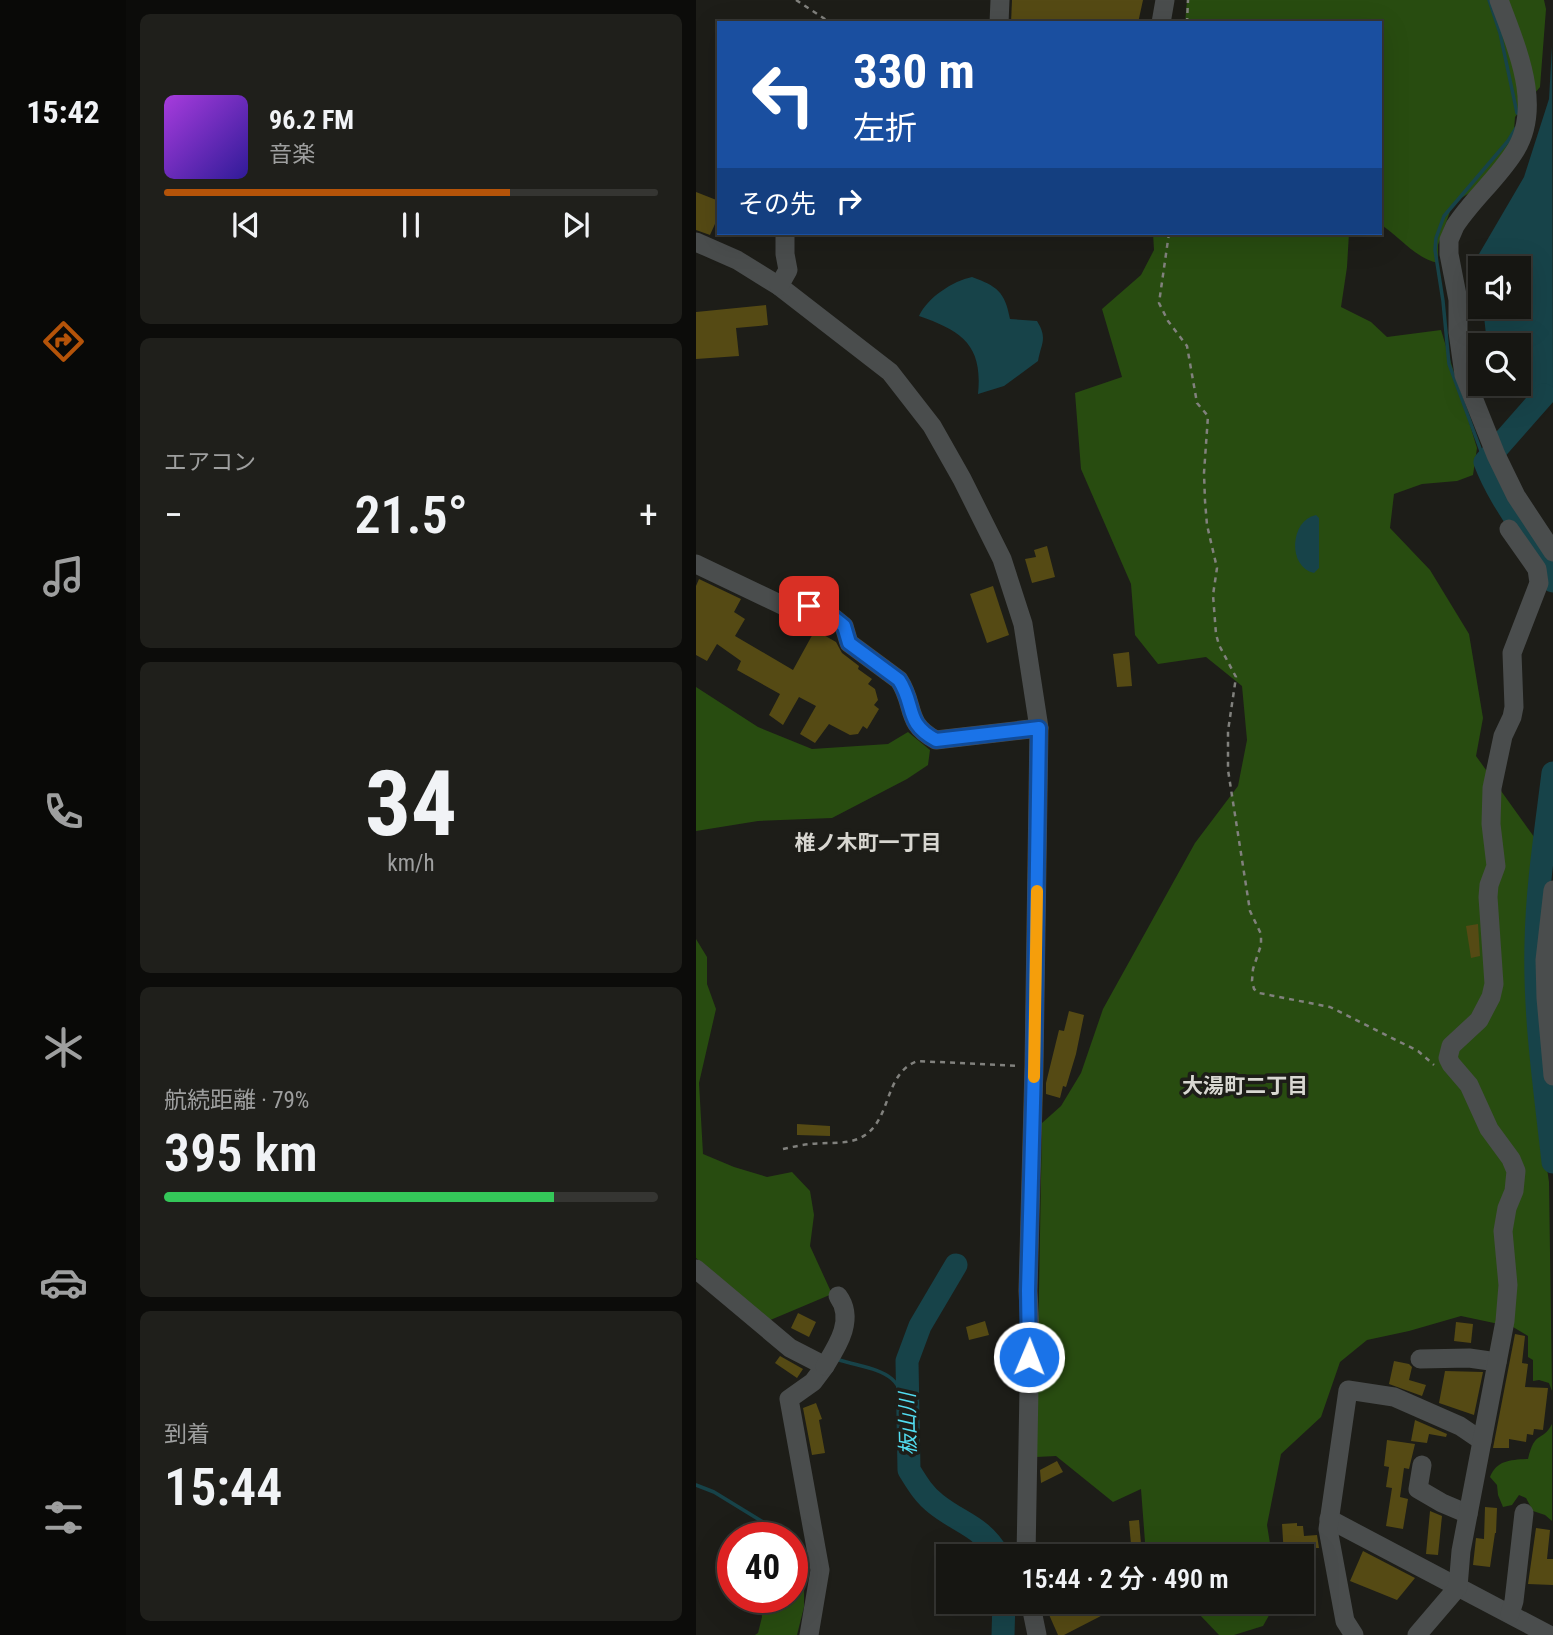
<!DOCTYPE html>
<html lang="ja">
<meta charset="utf-8">
<style>
body{margin:0;font-family:"Roboto Condensed","Noto Sans JP",sans-serif;background:#1f1f1b;color:#f1f3f6;height:100vh;display:flex;flex-direction:column;font-size:26px;white-space:nowrap}
*{box-sizing:border-box;margin:0}
p{font-size:23px;color:#9e9f9f}
.icon{flex:none;width:38px;height:38px;fill:none;stroke:currentColor;stroke-width:2;stroke-linecap:round;stroke-linejoin:round}
.map{position:relative;flex:1;overflow:hidden}
.panel{display:flex;flex-direction:column;gap:14px;padding:14px;background:#0c0c0a;width:570px}
.panel>*{flex:none}
.banner{position:absolute;left:21px;top:21px;width:665px;height:214px;border-radius:0px;box-shadow:0 7px 28px #0002,0 0 0 2px #353532;background:#1a4fa0;color:#fff;overflow:hidden}
.fabs{position:absolute;left:772px;top:256px;display:grid;gap:14px}
.fabs a{display:grid;place-items:center;width:63px;height:63px;border-radius:0px;background:#161612;box-shadow:0 7px 28px #0002,0 0 0 2px #353532;font-size:35px}
.speed{position:absolute;left:21px;top:1522px;display:flex;gap:14px;font-size:35px;font-weight:700;text-align:center}
.speed>*{display:grid;place-content:center;width:91px;height:91px;border-radius:50%;background:#161612;box-shadow:0 7px 28px #0002,0 0 0 2px #353532;line-height:1}
.speed .limit{border:10px solid #d22;background:#fff;color:#111}
.pin{position:absolute;display:grid;place-items:center;width:60px;height:60px;color:#fff;margin:-30px;border-radius:14px;box-shadow:0 4px 10px #0006}
.me{position:absolute;width:77px;margin:-38px;rotate:1deg;stroke-linejoin:round;filter:drop-shadow(0 0 5px #0008)}
.turn{display:flex;align-items:center;gap:24px;height:147px;padding:0 21px;font-size:32px}
.turn .icon{width:91px;height:91px;stroke-width:2.5}
.turn b{display:block;font-size:49px;line-height:60px}
.then{display:flex;align-items:center;height:66px;padding:0 21px;background:#0003;gap:14px;font-size:26px}
.big{font-size:52px;font-weight:600;line-height:1.1}
.panel .card{flex:1;display:flex;flex-direction:column;justify-content:center;gap:10px;min-width:0;padding:0 24px;border-radius:10px;background:#1f1f1b}
.panel .dial{align-items:center;gap:0}
.dial b{font-size:91px;line-height:1}
.song{display:flex;align-items:center;gap:21px}
.cover{width:84px;height:84px;border-radius:10px;background:linear-gradient(135deg,hsl(280 70% 55%),hsl(250 70% 35%))}
.played{height:7px;border-radius:4px;background:linear-gradient(90deg,#b45309 70%,#353532 70%)}
.keys{display:flex;justify-content:space-around;direction:ltr}
.heat{display:flex;justify-content:space-between;align-items:center;font-size:38px;direction:ltr}
.charge{height:10px;border-radius:5px;background:linear-gradient(90deg,#34c759 79%,#353532 0)}
.trip{position:absolute;left:240px;top:1544px;width:378px;height:70px;border-radius:0px;background:#161612;box-shadow:0 7px 28px #0002,0 0 0 2px #353532;font-weight:600;line-height:70px;text-align:center}
main{display:flex;flex:1;min-height:0}
.menu{display:flex;flex-direction:column;width:126px;justify-content:space-around;align-items:center;background:#090907;color:#9e9f9f}
.menu .icon{width:49px;height:49px}
.menu .selected{color:#b45309}
.menu b{font-size:32px;color:#f1f3f6}
.map>svg:first-child{display:block}
.forest{fill:#284c10}
.water{fill:#174349}
.lines{fill:none;stroke-linecap:round;stroke-linejoin:round}
.stream{stroke:#174349;stroke-width:3.5}
.river{stroke:#174349;stroke-width:23}
.building{fill:#554a14}
.path{stroke:#81817d;stroke-width:2.5;stroke-dasharray:5 5;stroke-linecap:butt}
.minor{stroke:#4a4d4d;stroke-width:19}
.route-casing{stroke:#114b97;stroke-width:18}
.route{stroke:#1a73e8;stroke-width:12}
.slow{stroke:#f59e0b;stroke-width:12}
.labels{text-anchor:middle;stroke-width:7;stroke-linejoin:round;paint-order:stroke}
.neighbourhood-label{font-size:21px;font-weight:bold;fill:#d8d7d1;stroke:#1d1d18}
.water-label{font-size:21px;font-style:italic;fill:#52ddf1;stroke:#1d1d18}
</style>
<main>
<nav class="menu">
<b>15:42</b>
<svg class="icon selected" aria-label="directions" viewBox="0 0 24 24"><path d="M12 3l9 9-9 9-9-9zM9 14v-3h6M13 9l2 2-2 2"/></svg>
<svg class="icon" aria-label="music" viewBox="0 0 24 24"><path d="M9 18V5l10-2v13"/><circle cx="6" cy="18" r="3"/><circle cx="16" cy="16" r="3"/></svg>
<svg class="icon" aria-label="phone" viewBox="0 0 24 24"><path d="M5 4h4l2 5-3 2q2 4 5 5l2-3 5 2v4C11 20 4 13 5 4z"/></svg>
<svg class="icon" aria-label="climate" viewBox="0 0 24 24"><path d="M12 3v18M4 7l16 10M4 17L20 7"/></svg>
<svg class="icon" aria-label="car" viewBox="0 0 24 24"><path d="M5 17H2v-5l4-1 3-4h7l3 4 3 1v5h-3M9 17h6M6 11h13"/><circle cx="7" cy="17" r="2"/><circle cx="17" cy="17" r="2"/></svg>
<svg class="icon" aria-label="filters" viewBox="0 0 24 24"><path d="M4 7h16M4 17h16"/><circle cx="9" cy="7" r="2"/><circle cx="15" cy="17" r="2"/></svg>
</nav>
<section class="panel">
<div class="card">
<div class="song"><i class="cover"></i><div><b>96.2 FM</b><p>音楽</p></div></div>
<div class="played"></div>
<div class="keys"><svg class="icon" aria-label="previous" viewBox="0 0 24 24"><path d="M18 5L8 12l10 7zM5 5v14"/></svg><svg class="icon" aria-label="pause" viewBox="0 0 24 24"><path d="M8 5v14M16 5v14"/></svg><svg class="icon" aria-label="next" viewBox="0 0 24 24"><path d="M6 5l10 7-10 7zM19 5v14"/></svg></div>
</div>
<div class="card"><p>エアコン</p>
<div class="heat"><a>−</a><b class="big">21.5°</b><a>+</a></div>
</div>
<div class="card dial"><b>34</b><p>km/h</p></div>
<div class="card"><p>航続距離 · 79%</p><b class="big">395 km</b><div class="charge"></div></div>
<div class="card"><p>到着</p><b class="big">15:44</b></div>
</section>
<div class="map">
<svg width="857" height="1635" viewBox="0 0 857 1635">
<rect width="100%" height="100%" fill="#1d1d18"/>
<g class="forest">
<path d="M491,0h357l2,9 -6,78 -25,30 -2,28 -24,36 -36,22 -15,42v18c-23,-5 -38,-26 -58,-39v-201h-195z"/>
<path d="M457,233h196l-2,34 -6,40 30,15 16,15 54,-7 36,118 -4,27 -16,6 -35,3 -28,10 -4,34 40,42 39,64 14,84 -7,38 61,85 -5,174 8,105 9,62 3,209 -3,-8 -10,-3 -6,1v-21l-5,-3v-21l-15,-9 -52,-11 -52,15 -42,9 -27,22 -19,55 -40,37 -14,71 5,31 -126,-1 -5,-66 -28,13 -57,-46 -20,1 6,-334 19,-17 20,-33 22,-64 92,-166 43,-57 9,-46 -5,-54 -36,-29 -48,7 -23,-29 -4,-51 -50,-115 -6,-76 47,-16 -20,-68 39,-34 13,-25z"/>
<path d="M0,687l62,40 54,22 76,-5 20,-12 22,18 -2,15 -21,14 -75,39 -74,3 -62,10z"/>
<path d="M0,939l11,18v27l9,25 -17,74 4,71 31,13 33,10 25,-5 18,19 4,24 -4,31 22,48 -64,27 -72,-63z"/>
<path d="M856,1424v97l-7,-6 -12,-4 -7,-13 -7,-3 -7,10 -9,2 -5,-12 -1,-10 -7,-8c7,-17 21,-17 38,-18 7,-30 14,-16 24,-35z"/>
<path d="M96,1558l12,2v47l-7,28h-42l3,-2 4,-16 -2,-19h32z"/>
<path d="M502,1601h79l-14,25 -29,9h-15l-20,-21z"/>
</g>
<g class="water">
<path d="M856,46l1,351h-1l-62,-11v-3h28v-38h-31l-4,-39h35v-38h-38l-1,-14 45,-77 25,-78z"/>
<path d="M276,277c25,9 33,15 38,42l27,2c11,18 4,22 1,40l-34,25 -26,8c5,-49 -16,-63 -59,-78 9,-19 34,-35 53,-39z"/>
<path d="M620,515l3,3v50l-5,5c-27,-6 -24,-53 2,-58z"/>
</g>
<g class="lines">
<g class="stream">
<path d="M793,0l11,33 17,80"/>
<path d="M789,462l-36,-98 -6,-63 -8,-51 1,-12 8,-22 64,-75 8,-13"/>
<path d="M140,1359c43,13 67,9 71,60"/>
<path d="M0,1485l18,7 75,46"/>
<path d="M96,1541l17,15"/>
</g>
<g class="river">
<path d="M848,395l-59,67c17,44 48,77 68,119"/>
<path d="M857,773c-7,57 -16,113 -17,170 -2,73 9,146 17,219"/>
<path d="M260,1265l-36,61 -13,35 2,109c8,13 15,25 27,34 25,20 45,21 63,52"/>
<path d="M307,1635l1,-34"/>
</g>
</g>
<g class="building">
<path d="M316,0h131l-5,23h-127z"/>
<path d="M0,192l23,9v14l-9,20 -14,-5z"/>
<path d="M70,305l2,20 -32,3 3,28 -43,3v-47z"/>
<path d="M351,546l8,31 -23,6 -7,-24 11,-2 -2,-7z"/>
<path d="M3,579l42,20 -7,13 11,7 -10,17 58,34 22,-40 21,12 6,11 17,13 -1,3 14,10 -4,5 7,5 3,11 -4,5 5,4 -12,20 -4,-3 -5,8 -8,1 -21,-11 -14,19 -15,-9 16,-28 -17,-9 -16,28 -14,-10 11,-21 -43,-24 4,-9 -24,-17 -10,17 -11,-6v-69z"/>
<path d="M297,586l16,49 -22,8 -17,-49z"/>
<path d="M433,652l3,34 -15,1 -4,-33z"/>
<path d="M782,924l2,32 -9,2 -5,-32z"/>
<path d="M373,1011l15,4 -8,39 -10,33 -3,-1 -3,12 -14,-4v-11l13,-53 5,1z"/>
<path d="M101,1124l33,2v10l-33,-1z"/>
<path d="M102,1313l18,9 -7,15 -18,-9z"/>
<path d="M289,1321l4,14 -20,5 -3,-13z"/>
<path d="M760,1322l17,2 -2,19 -17,-2z"/>
<path d="M819,1334l10,2 -3,27 6,1 -3,23 23,1 -5,42 -9,-1 -1,6 -6,-1 -1,8 -17,-3v9h-16z"/>
<path d="M84,1356l23,13 -6,9 -22,-15z"/>
<path d="M698,1361l15,3 3,3 -3,13 17,5 -4,11 -33,-12z"/>
<path d="M749,1371l38,1 -9,43 -35,-12z"/>
<path d="M120,1403l6,16 -3,1 6,33 -13,2 -9,-47z"/>
<path d="M719,1420l32,14 -1,3 -17,-3 -2,9 -16,-2z"/>
<path d="M691,1440l28,4 -6,25 -5,-1 -4,29 8,2 -5,30 -17,-3 6,-38 -6,-1 3,-20 -5,-1z"/>
<path d="M361,1461l6,11 -22,11 -1,-13z"/>
<path d="M789,1507l12,1 -1,25h-1l-5,34 -17,-2 3,-27 8,1z"/>
<path d="M734,1511l12,5 -4,39 -12,-1z"/>
<path d="M443,1520l3,36h-10l-3,-35z"/>
<path d="M601,1523v3h6l1,10 13,-1 2,13h-12v8h-23l-2,-32z"/>
<path d="M840,1528l14,2 -3,29h6v26l-25,-1z"/>
<path d="M667,1551l52,27 -18,22 -47,-19z"/>
<path d="M347,1601h87l-66,34h-6z"/>
</g>
<g class="lines">
<g class="path">
<path d="M100,0l35,23"/>
<path d="M491,23l1,-23"/>
<path d="M473,233l-10,70 9,18 19,25 10,57 11,13 -4,57 1,28 2,24 10,43 -4,27 3,39 3,11 17,32 -8,54v39l22,141 11,23v11l-8,24 -1,12 2,8 5,4 71,14 88,44 16,14"/>
<path d="M87,1149c9,-2 18,-4 27,-5 16,-2 35,1 50,-6 33,-16 22,-63 57,-77l103,5"/>
</g>
<g class="minor">
<path d="M803,0c17,47 46,108 14,154 -17,26 -41,46 -58,72l-6,14v14l9,46v32l6,43 32,80 20,41 37,56"/>
<path d="M303,23l1,-23"/>
<path d="M465,23l4,-23"/>
<path d="M0,242l41,18 42,26 111,86 42,54 30,53 40,80 21,65 16,104 -5,338 -6,225 2,40 -4,225"/>
<path d="M83,286l9,-16 -3,-16v-21"/>
<path d="M0,564l88,42h25l19,7 16,13 5,17 50,37c17,26 5,43 37,60l103,-12"/>
<path d="M857,890l-8,70 1,38 7,78"/>
<path d="M0,1269l94,79 35,18 -12,16 -24,17 31,171 -11,65"/>
<path d="M724,1359l49,-1 28,4"/>
<path d="M129,1366c13,-21 30,-47 13,-70"/>
<path d="M726,1465l-4,24 24,14 26,11"/>
<path d="M633,1519l220,116"/>
<path d="M334,1601l7,34"/>
<path d="M814,1614l4,-13 10,-88"/>
<path d="M658,1635l-9,-14 -17,-92 20,-139 46,7 66,29 22,15"/>
<path d="M721,1635l41,-48 3,-36 44,-230 3,-36 -5,-54 4,-23 7,-17 2,-20 -5,-12 -22,-30 -20,-44 -18,-21 -3,-6 3,-12 28,-26 12,-23 3,-13 -6,-87 1,-12 7,-19 -5,-42 1,-36 11,-52 9,-19 2,-10 -2,-54 27,-70 -2,-14 -28,-40"/>
</g>
</g>
<g class="lines">
<defs>
<path id="route" d="M113,606l19,7 16,13 5,17 50,37c17,26 5,43 37,60l103,-12 -5,338 -6,225 1,66"/>
</defs>
<use href="#route" class="route-casing"/>
<use href="#route" class="route"/>
<path class="slow" d="M338,1077l3,-186"/>
</g>
<g class="labels">
<g class="neighbourhood-label">
<text x="172" y="850">椎ノ木町一丁目</text>
<text x="549" y="1093">大湯町二丁目</text>
</g>
<g class="water-label">
<text transform="translate(212 1424) rotate(-91)" y="7">板山川</text>
</g>
</g>
</svg>
<div class="fabs">
<a><svg class="icon" aria-label="sound" viewBox="0 0 24 24"><path d="M4 9h4l5-4v14l-5-4H4zM17 9q2 3 0 6"/></svg></a>
<a><svg class="icon" aria-label="search" viewBox="0 0 24 24"><circle cx="10" cy="10" r="6"/><path d="M15 15l6 6"/></svg></a>
</div>
<div class="speed"><div class="limit">40</div></div>
<div class="pin" style="left:113px;top:606px;background:#d93025"><svg class="icon" aria-label="arrive" viewBox="0 0 24 24"><path d="M6 21V4h12l-3 4 3 4H6"/></svg></div>
<svg class="me" style="left:333px;top:1357px" viewBox="-20 -20 40 40"><circle r="17" fill="#1a73e8" stroke="#fff" stroke-width="3"/><path d="M0-11L8 9 0 5-8 9z" fill="#fff"/></svg>
<div class="trip">15:44 · 2 分 · 490 m</div>
<div class="banner">
<div class="turn"><svg class="icon" aria-label="left" viewBox="0 0 24 24"><path d="M17 20v-9H6M10 6l-5 5 5 5"/></svg><div><b>330 m</b>左折</div></div>
<div class="then">その先<svg class="icon" aria-label="right" viewBox="0 0 24 24"><path d="M7 20v-9h11M14 6l5 5-5 5"/></svg></div>
</div>
</div>
</main>
